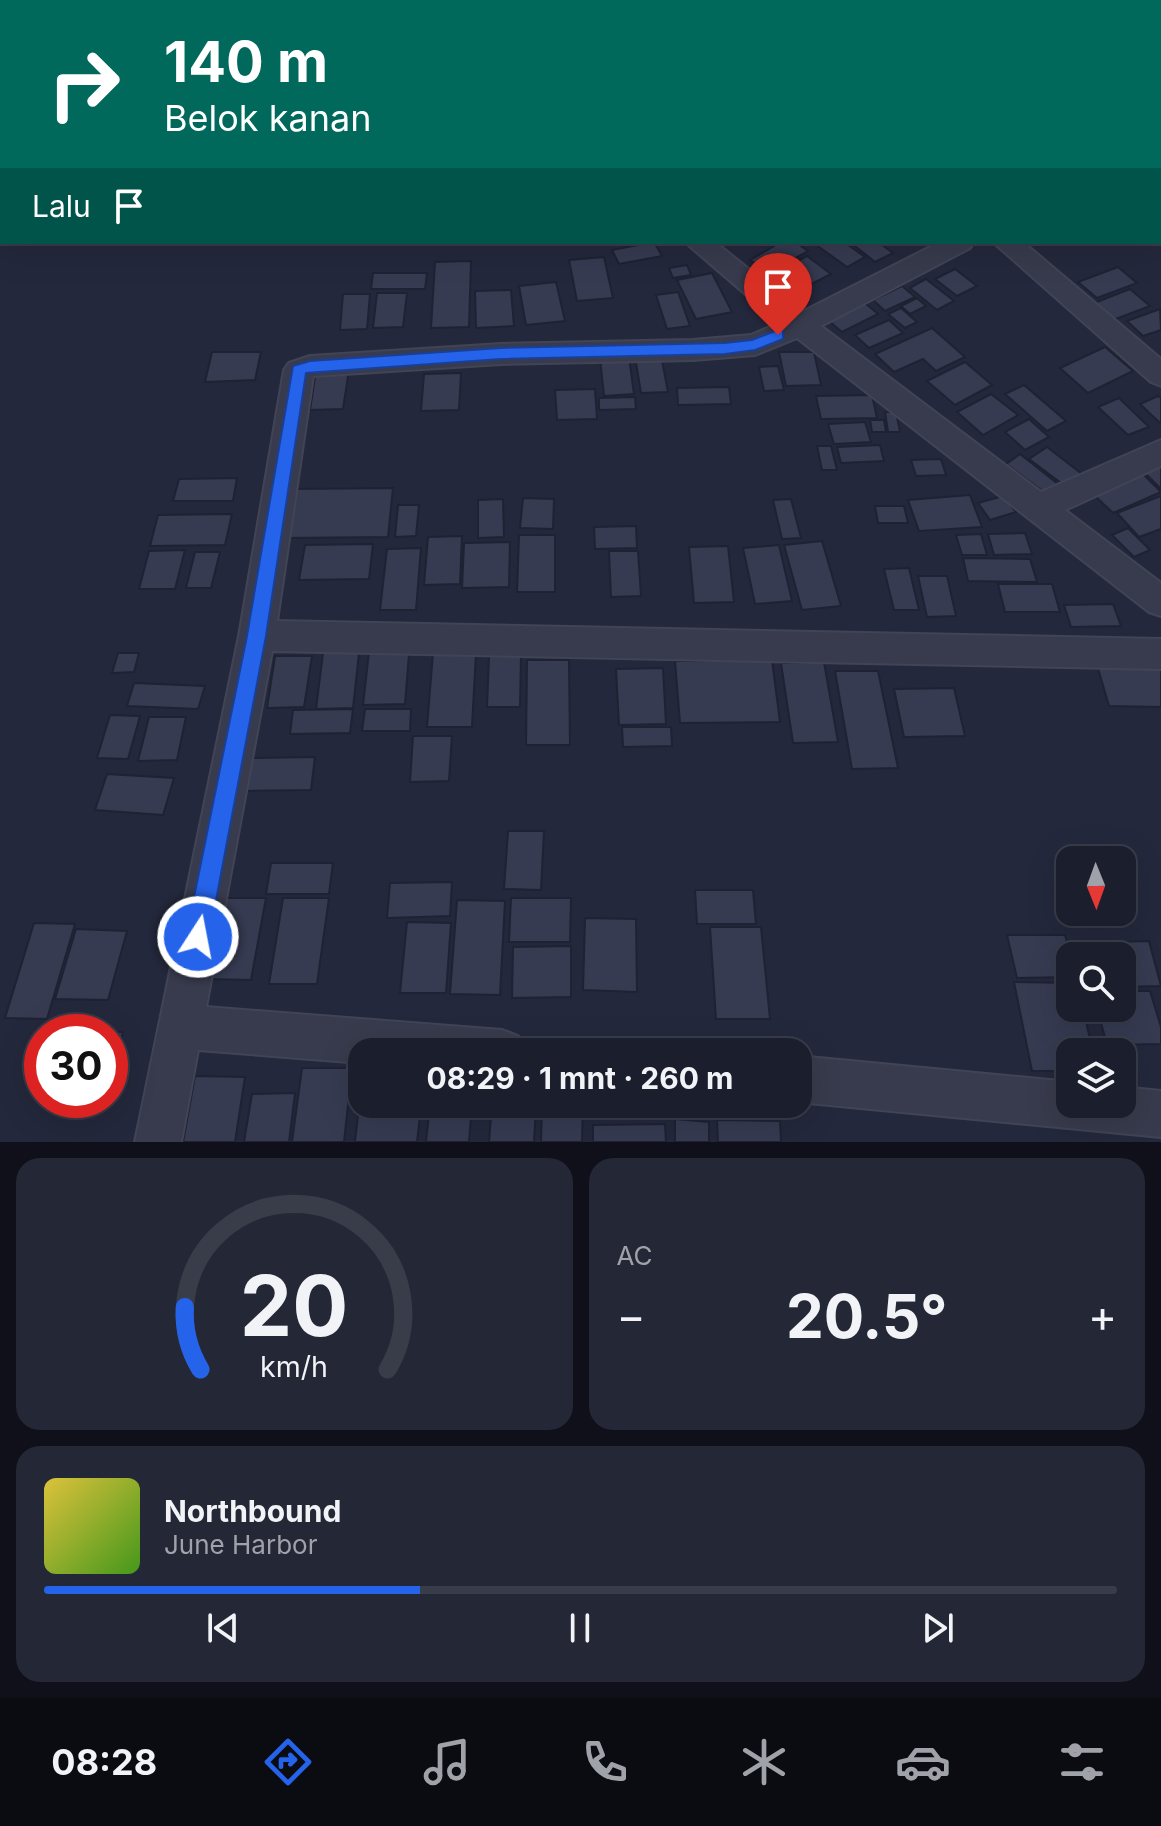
<!DOCTYPE html>
<html lang="id">
<meta charset="utf-8">
<style>
body{margin:0;font-family:Inter,sans-serif;background:#242735;color:#f1f3f6;height:100vh;display:flex;flex-direction:column;font-size:30px;white-space:nowrap}
*{box-sizing:border-box;margin:0}
p{font-size:26px;color:#a0a2aa}
.icon{flex:none;width:44px;height:44px;fill:none;stroke:currentColor;stroke-width:2;stroke-linecap:round;stroke-linejoin:round}
.map{position:relative;height:1142px;overflow:hidden}
.details{display:flex;flex-direction:column;gap:16px;padding:16px;background:#0f1019;flex:1}
.details>*{flex:none}
.top-card{position:absolute;left:0px;top:0px;width:1162px;height:244px;box-shadow:0 8px 32px #0002,0 0 0 2px #393c49;background:#00695c;color:#fff;overflow:hidden}
.needle{width:52px;rotate:179deg}
.buttons{position:absolute;left:1056px;top:846px;display:grid;gap:16px}
.buttons a{display:grid;place-items:center;width:80px;height:80px;border-radius:16px;background:#1b1e2d;box-shadow:0 8px 32px #0002,0 0 0 2px #393c49;font-size:40px}
.speed{position:absolute;left:24px;top:1014px;display:flex;gap:16px;font-size:40px;font-weight:700;text-align:center}
.speed>*{display:grid;place-content:center;width:104px;height:104px;border-radius:50%;background:#1b1e2d;box-shadow:0 8px 32px #0002,0 0 0 2px #393c49;line-height:1}
.speed .limit{border:12px solid #d22;background:#fff;color:#111}
.pin{position:absolute;display:grid;place-items:center;width:68px;height:68px;color:#fff;margin:-82px -34px;border-radius:50% 50% 50% 0;rotate:-45deg;box-shadow:0 0 8px #0007}
.pin .icon{rotate:45deg}
.me{position:absolute;width:88px;margin:-44px;rotate:11deg;stroke-linejoin:round;filter:drop-shadow(0 0 6px #0008)}
.turn{display:flex;align-items:center;gap:28px;height:168px;padding:0 32px;font-size:36px}
.turn .icon{width:104px;height:104px;stroke-width:2.5}
.turn b{display:block;font-size:56px;line-height:68px}
.then{display:flex;align-items:center;height:76px;padding:0 32px;background:#0003;gap:16px;font-size:30px}
.big{font-size:60px;font-weight:700;line-height:1.1}
.details .tile{flex:1;display:flex;flex-direction:column;justify-content:center;gap:12px;min-width:0;padding:0 28px;border-radius:24px;background:#242735}
.details .dial{align-items:center;gap:0}
.dial svg{height:208px;overflow:visible;fill:none;stroke:#393c49;stroke-width:7;stroke-linecap:round;text-anchor:middle}
.dial text{fill:#f1f3f6;stroke:none}
.song{display:flex;align-items:center;gap:24px}
.cover{width:96px;height:96px;border-radius:12px;background:linear-gradient(135deg,hsl(50 70% 55%),hsl(100 70% 35%))}
.played{height:8px;border-radius:4px;background:linear-gradient(90deg,#2563eb 35%,#393c49 35%)}
.keys{display:flex;justify-content:space-around;direction:ltr}
.heat{display:flex;justify-content:space-between;align-items:center;font-size:44px;direction:ltr}
.details .tiles{flex:1;display:grid;gap:16px;grid-template-columns:1fr 1fr}
.tile:last-child{grid-column:span 2}
.trip{position:absolute;left:348px;top:1038px;width:464px;height:80px;border-radius:24px;background:#1b1e2d;box-shadow:0 8px 32px #0002,0 0 0 2px #393c49;font-weight:700;line-height:80px;text-align:center}
.menu{display:flex;height:128px;justify-content:space-around;align-items:center;background:#0b0c12;color:#a0a2aa}
.menu .icon{width:56px;height:56px}
.menu .on{color:#2563eb}
.menu b{font-size:36px;color:#f1f3f6}
.map>svg:first-child{display:block}
.lines{fill:none;stroke-linecap:round;stroke-linejoin:round}
.river{fill:#171c3a;fill-rule:evenodd}
.building{fill:#363b52;stroke:#1f2233;stroke-width:2}
.street-casing{stroke:#414455;stroke-width:4}
.street{fill:#383b4d;fill-rule:evenodd}
.route{fill:#2563eb;stroke:#184099;stroke-width:2}
</style>
<div class="map">
<svg width="1161" height="1142" viewBox="0 0 1161 1142">
<rect width="100%" height="100%" fill="#24283c"/>
<g class="lines">
<g class="river">
<path d="M1006,0h36l2,2h-36z"/>
<rect x="1160" y="116" width="1" height="24"/>
</g>
</g>
<g class="building">
<path d="M654,242l8,14 -43,8 -7,-14z"/>
<path d="M781,242h14l13,9 -39,22 -19,-13z"/>
<path d="M812,242h32l21,15 -18,10z"/>
<path d="M850,242h28l15,11 -18,9z"/>
<path d="M807,256l24,18 -35,18 -23,-18z"/>
<path d="M604,257l9,41 -36,3 -8,-41z"/>
<path d="M471,261l-2,66 -38,1 4,-66z"/>
<path d="M687,265l4,10 -18,3 -4,-10z"/>
<path d="M1118,267l19,16 -40,15 -19,-16z"/>
<path d="M955,269l22,17 -20,10 -22,-17z"/>
<path d="M373,273h54l-2,16h-54z"/>
<path d="M712,273l20,39 -36,7 -19,-39z"/>
<path d="M926,279l28,22 -17,9 -27,-22z"/>
<path d="M556,282l9,39 -39,4 -7,-39z"/>
<path d="M902,286l13,11 -30,14 -12,-11z"/>
<path d="M1130,289l20,17 -37,14 -19,-17z"/>
<path d="M511,290l3,36 -38,2 -1,-37z"/>
<path d="M678,292l12,34 -23,3 -11,-34z"/>
<path d="M377,293h30l-4,34 -30,1z"/>
<path d="M343,294h27l-3,35 -27,1z"/>
<path d="M917,298l9,8 -16,8 -9,-8z"/>
<path d="M865,303l13,11 -36,18 -13,-11z"/>
<path d="M901,308l16,14 -12,6 -17,-14z"/>
<path d="M1160,309l1,21 -18,6 -16,-15z"/>
<path d="M889,320l14,13 -34,15 -14,-13z"/>
<path d="M932,328l33,29 -29,14 -13,-12 -29,13 -19,-18z"/>
<path d="M1105,347l28,24 -45,22 -28,-25z"/>
<path d="M212,352h49l-6,28 -50,2z"/>
<path d="M779,352h35l7,33 -35,1z"/>
<path d="M661,355l7,37 -27,1 -6,-36z"/>
<path d="M629,357l5,37 -30,2 -4,-38z"/>
<path d="M965,362l27,23 -37,20 -28,-24z"/>
<path d="M778,366l6,24 -20,1 -5,-24z"/>
<path d="M316,370h33l-6,39 -33,1z"/>
<path d="M461,373l-2,37 -38,1 3,-37z"/>
<path d="M1024,385l42,36 -19,10 -42,-37z"/>
<path d="M729,387l2,17 -53,1 -1,-17z"/>
<path d="M595,389l2,30 -40,1 -2,-30z"/>
<path d="M991,394l27,21 -35,20 -26,-23z"/>
<path d="M872,395l5,23 -56,1 -5,-23z"/>
<path d="M1158,396l3,2v26l-21,-20z"/>
<path d="M635,397l1,12 -37,1v-12z"/>
<path d="M1119,398l30,29 -21,8 -30,-28z"/>
<path d="M885,412h11l4,20h-12z"/>
<path d="M1029,419l20,18 -24,13 -20,-18z"/>
<path d="M870,420h14l2,12h-14z"/>
<path d="M865,422l6,20 -37,2 -6,-20z"/>
<path d="M880,445l4,16 -43,2 -4,-16z"/>
<path d="M817,446h14l6,24h-15z"/>
<path d="M1047,447l35,27 -17,12 -36,-27z"/>
<path d="M1020,454l38,30 -13,9 -39,-29z"/>
<path d="M941,459l5,16 -30,1 -5,-16z"/>
<path d="M1161,467v22l-16,-16z"/>
<path d="M1141,472l20,20 -48,21 -20,-19z"/>
<path d="M237,478l-4,23h-60l6,-22z"/>
<path d="M393,488l-5,49 -106,1 9,-49z"/>
<path d="M970,495l12,32 -63,4 -11,-31z"/>
<path d="M1003,496l13,16 -26,8 -12,-17z"/>
<path d="M1161,496v33l-22,8 -22,-24z"/>
<path d="M523,498l31,1 -1,30 -33,-1z"/>
<path d="M503,499l1,38 -26,1v-38z"/>
<path d="M791,499l10,39 -19,1 -9,-39z"/>
<path d="M398,505h21l-3,31 -21,1z"/>
<path d="M875,506h29l4,17h-30z"/>
<path d="M232,514l-7,31 -75,1 8,-31z"/>
<path d="M636,526l1,22 -42,1 -1,-22z"/>
<path d="M1128,528l22,22 -16,7 -22,-22z"/>
<path d="M1025,533l7,21 -38,1 -6,-21z"/>
<path d="M981,534l6,21h-25l-6,-20z"/>
<path d="M519,535h36v57h-38z"/>
<path d="M462,536l-2,48 -36,1 4,-48z"/>
<path d="M822,541l19,65 -39,4 -18,-65z"/>
<path d="M510,542l-1,45 -47,1 2,-45z"/>
<path d="M373,544l-4,35 -70,1 6,-35z"/>
<path d="M779,545l13,56 -37,3 -12,-56z"/>
<path d="M728,546l6,56 -40,1 -5,-56z"/>
<path d="M421,548l-5,62h-36l7,-61z"/>
<path d="M185,550l-10,39h-36l10,-38z"/>
<path d="M609,551h29l3,45 -30,1z"/>
<path d="M195,552h25l-9,36h-25z"/>
<path d="M963,558l67,1 7,23 -69,-1z"/>
<path d="M909,568l10,42h-25l-10,-41z"/>
<path d="M918,576h29l9,40 -29,1z"/>
<path d="M998,584h54l8,28h-55z"/>
<path d="M1113,604l8,22 -50,1 -7,-22z"/>
<path d="M410,642l-5,62 -42,1 7,-62z"/>
<path d="M118,653h21l-5,19 -22,1z"/>
<path d="M323,653h36l-6,55 -37,1z"/>
<path d="M433,653h43l-4,74h-45z"/>
<path d="M489,655h32l-1,52h-33z"/>
<path d="M275,656h37l-8,51 -37,1z"/>
<path d="M1095,658l66,2v47l-52,-1z"/>
<path d="M527,660h42l1,85h-44z"/>
<path d="M772,660l8,62 -100,1 -5,-62z"/>
<path d="M824,662l14,80 -45,1 -12,-80z"/>
<path d="M663,668l3,56 -47,1 -3,-56z"/>
<path d="M835,671h43l20,97 -46,1z"/>
<path d="M134,683l71,3 -7,23 -71,-3z"/>
<path d="M954,688l11,48 -61,1 -10,-48z"/>
<path d="M353,709l-3,24 -60,1 3,-24z"/>
<path d="M365,709h46l-1,22h-48z"/>
<path d="M110,715l30,1 -12,43 -31,-1z"/>
<path d="M149,717h37l-9,43 -39,1z"/>
<path d="M622,727h49l1,19 -49,1z"/>
<path d="M413,736h39l-3,45 -39,1z"/>
<path d="M315,757l-4,33 -71,1 6,-33z"/>
<path d="M107,774l67,4 -11,37 -68,-5z"/>
<path d="M508,831h36l-3,59 -37,-1z"/>
<path d="M271,863h62l-4,31h-63z"/>
<path d="M452,882l-2,34 -63,2 3,-35z"/>
<path d="M695,890h58l3,34h-59z"/>
<path d="M223,898h43l-15,82 -45,-1z"/>
<path d="M283,898h46l-12,86h-48z"/>
<path d="M511,898h60l-1,44h-61z"/>
<path d="M457,900l48,1 -5,94 -50,-1z"/>
<path d="M585,918l51,1 1,73 -54,-2z"/>
<path d="M407,922l44,1 -5,70h-46z"/>
<path d="M34,923l41,1 -28,95 -42,-1z"/>
<path d="M710,927h51l9,92h-54z"/>
<path d="M76,929l51,2 -19,69 -53,-1z"/>
<path d="M1007,935h58l6,21 -1,21 -53,1z"/>
<path d="M1149,941l12,45 -39,1v-31h-38l-4,-13z"/>
<path d="M571,946v51l-59,1 1,-51z"/>
<path d="M1014,982l56,1v25h13l10,44h-23v19h-38z"/>
<path d="M1122,991h28l11,36v17l-54,1 -10,-37h25z"/>
<path d="M40,1031l83,1 -10,39h-3v-39h-68v38l-13,-1z"/>
<path d="M302,1068h50l-8,74h-52z"/>
<path d="M195,1076l50,1 -10,65h-52z"/>
<path d="M295,1093l-6,49h-45l8,-48z"/>
<path d="M430,1104h42l-3,38h-43z"/>
<path d="M492,1104l44,2 -2,36h-45z"/>
<path d="M542,1104h41l-1,38h-41z"/>
<path d="M359,1107l62,1 -4,34h-62z"/>
<path d="M675,1119l34,3v20h-34z"/>
<path d="M717,1120l63,1 1,21h-63z"/>
<path d="M665,1124l1,18h-73v-17z"/>
</g>
<g class="lines">
<defs>
<g id="street">
<rect x="449" y="0" width="22" height="2"/>
<path d="M685,242h30l87,70 138,-70h34l-4,6 -149,78 220,166 120,-52v26l-96,44 96,73v33l-12,-4 -352,-274 -42,17 -62,5 -192,4 -188,12 -36,245 884,18v30l-889,-18 -66,356 296,23 16,6 6,16h-162v11l-164,-13 -17,92h-46l104,-506 45,-266 5,-7 21,-7 191,-12 192,-4 58,-5 28,-12z"/>
<path d="M993,242h30l138,117v27l-10,-4z"/>
<path d="M798,1056l272,26v22h52v-17l39,4v46l-363,-35z"/>
</g>
</defs>
<use href="#street" class="street-casing"/>
<use href="#street" class="street"/>
</g>
<path class="route" d="M778,330l5,1v8l-28,11 -30,4 -224,5 -195,14 -40,263 -57,301 -3,8 -8,3 -8,-3 -4,-8 61,-301 46,-270 17,-5 191,-13 224,-5 27,-3z"/>
</svg>
<div class="buttons">
<a><svg class="needle" viewBox="-14 -14 28 28"><path d="M0-13l5 13h-10z" fill="#e53935"/><path d="M0 13l5-13h-10z" fill="#a0a2aa"/></svg></a>
<a><svg class="icon" aria-label="search" viewBox="0 0 24 24"><circle cx="10" cy="10" r="6"/><path d="M15 15l6 6"/></svg></a>
<a><svg class="icon" aria-label="layers" viewBox="0 0 24 24"><path d="M12 4l9 5-9 5-9-5zM3 14l9 5 9-5"/></svg></a>
</div>
<div class="speed"><div class="limit">30</div></div>
<div class="pin" style="left:778px;top:335px;background:#d93025"><svg class="icon" aria-label="arrive" viewBox="0 0 24 24"><path d="M6 21V4h12l-3 4 3 4H6"/></svg></div>
<svg class="me" style="left:198px;top:937px" viewBox="-20 -20 40 40"><circle r="17" fill="#2563eb" stroke="#fff" stroke-width="3"/><path d="M0-11L8 9 0 5-8 9z" fill="#fff"/></svg>
<div class="trip">08:29 · 1 mnt · 260 m</div>
<div class="top-card">
<div class="turn"><svg class="icon" aria-label="right" viewBox="0 0 24 24"><path d="M7 20v-9h11M14 6l5 5-5 5"/></svg><div><b>140 m</b>Belok kanan</div></div>
<div class="then">Lalu<svg class="icon" aria-label="arrive" viewBox="0 0 24 24"><path d="M6 21V4h12l-3 4 3 4H6"/></svg></div>
</div>
</div>
<section class="details">
<div class="tiles">
<div class="tile dial"><svg viewBox="0 0 100 80">
<path d="M14 69A42 42 0 1 1 86 69"/>
<path d="M14 69A42 42 0 0 1 8 45" stroke="#2563eb"/>
<text x="50" y="56" font-size="32" font-weight="700">20</text>
<text x="50" y="72" font-size="11">km/h</text>
</svg></div>
<div class="tile"><p>AC</p>
<div class="heat"><a>−</a><b class="big">20.5°</b><a>+</a></div>
</div>
<div class="tile">
<div class="song"><i class="cover"></i><div><b>Northbound</b><p>June Harbor</p></div></div>
<div class="played"></div>
<div class="keys"><svg class="icon" aria-label="previous" viewBox="0 0 24 24"><path d="M18 5L8 12l10 7zM5 5v14"/></svg><svg class="icon" aria-label="pause" viewBox="0 0 24 24"><path d="M8 5v14M16 5v14"/></svg><svg class="icon" aria-label="next" viewBox="0 0 24 24"><path d="M6 5l10 7-10 7zM19 5v14"/></svg></div>
</div>
</div>
</section>
<nav class="menu">
<b>08:28</b>
<svg class="icon on" aria-label="directions" viewBox="0 0 24 24"><path d="M12 3l9 9-9 9-9-9zM9 14v-3h6M13 9l2 2-2 2"/></svg>
<svg class="icon" aria-label="music" viewBox="0 0 24 24"><path d="M9 18V5l10-2v13"/><circle cx="6" cy="18" r="3"/><circle cx="16" cy="16" r="3"/></svg>
<svg class="icon" aria-label="phone" viewBox="0 0 24 24"><path d="M5 4h4l2 5-3 2q2 4 5 5l2-3 5 2v4C11 20 4 13 5 4z"/></svg>
<svg class="icon" aria-label="climate" viewBox="0 0 24 24"><path d="M12 3v18M4 7l16 10M4 17L20 7"/></svg>
<svg class="icon" aria-label="car" viewBox="0 0 24 24"><path d="M5 17H2v-5l4-1 3-4h7l3 4 3 1v5h-3M9 17h6M6 11h13"/><circle cx="7" cy="17" r="2"/><circle cx="17" cy="17" r="2"/></svg>
<svg class="icon" aria-label="filters" viewBox="0 0 24 24"><path d="M4 7h16M4 17h16"/><circle cx="9" cy="7" r="2"/><circle cx="15" cy="17" r="2"/></svg>
</nav>
